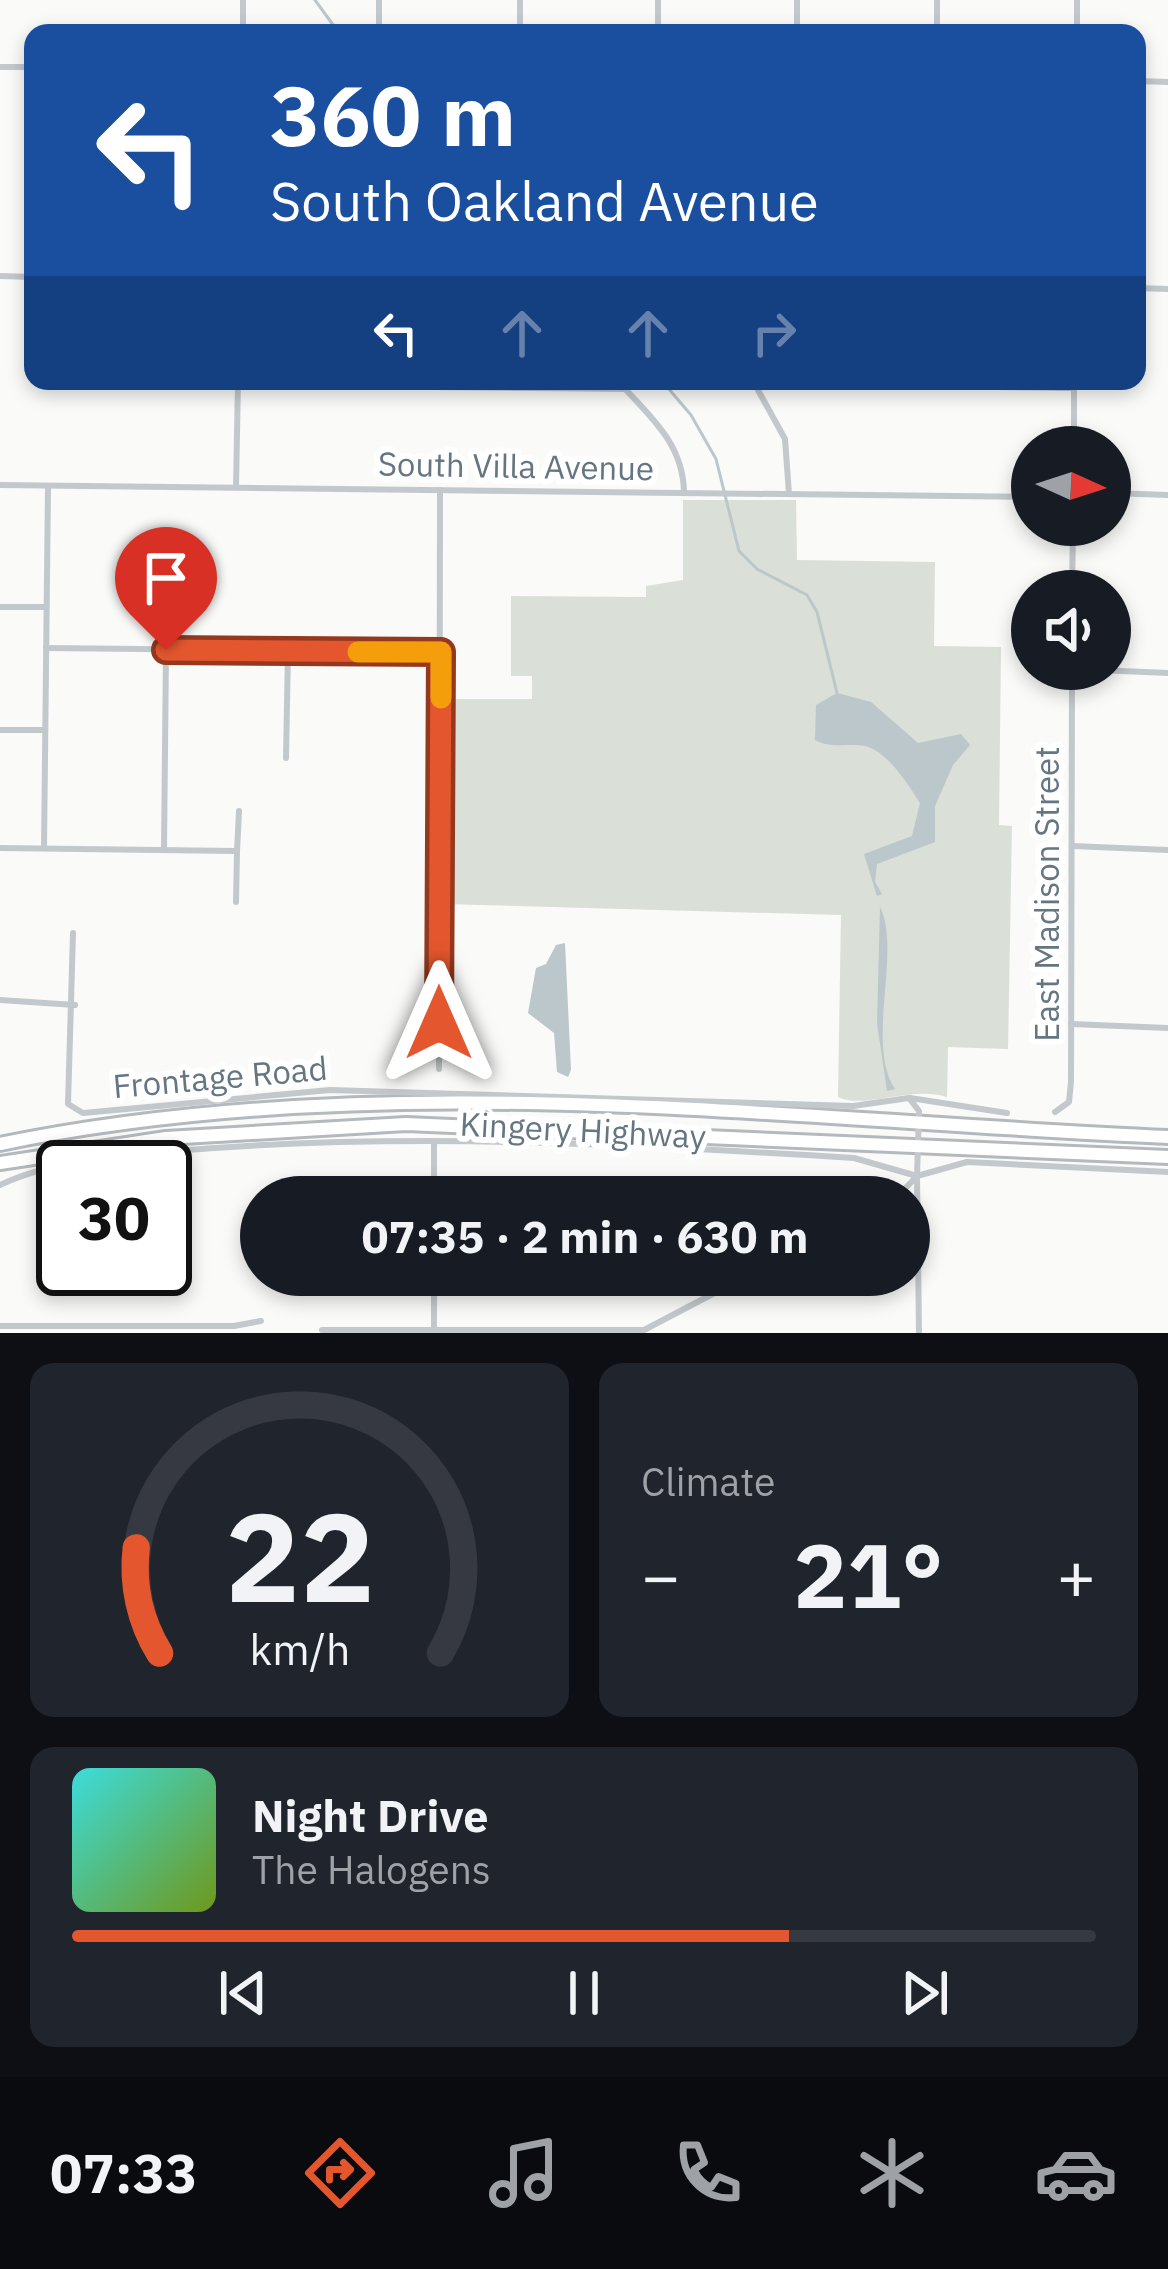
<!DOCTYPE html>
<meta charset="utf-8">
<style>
body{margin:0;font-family:"IBM Plex Sans",sans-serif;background:#20242c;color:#f1f3f6;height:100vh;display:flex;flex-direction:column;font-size:45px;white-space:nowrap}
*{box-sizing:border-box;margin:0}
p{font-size:39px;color:#9ea1a6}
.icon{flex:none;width:66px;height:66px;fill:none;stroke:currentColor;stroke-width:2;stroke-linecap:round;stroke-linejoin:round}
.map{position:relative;height:1333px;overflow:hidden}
.side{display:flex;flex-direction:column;gap:30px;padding:30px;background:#0d0f14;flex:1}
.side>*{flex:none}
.banner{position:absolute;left:24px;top:24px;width:1122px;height:366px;border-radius:24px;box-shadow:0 6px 18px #0003;background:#1a4fa0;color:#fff;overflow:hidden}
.needle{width:78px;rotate:93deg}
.controls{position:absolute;left:1011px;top:426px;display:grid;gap:24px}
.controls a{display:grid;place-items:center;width:120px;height:120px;border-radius:50%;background:#171b24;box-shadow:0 6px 18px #0003;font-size:60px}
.speed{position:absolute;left:36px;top:1140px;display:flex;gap:24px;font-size:60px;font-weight:700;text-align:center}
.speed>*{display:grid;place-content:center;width:156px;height:156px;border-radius:50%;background:#171b24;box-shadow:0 6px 18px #0003;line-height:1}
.speed .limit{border:6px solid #111;border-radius:18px;background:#fff;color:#111}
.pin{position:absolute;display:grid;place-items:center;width:102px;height:102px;color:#fff;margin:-123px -51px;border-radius:50% 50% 50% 0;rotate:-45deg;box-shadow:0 0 12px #0007}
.pin .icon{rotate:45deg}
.me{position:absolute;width:132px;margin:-66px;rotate:0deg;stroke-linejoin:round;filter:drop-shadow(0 0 9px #0008)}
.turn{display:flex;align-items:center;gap:42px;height:252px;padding:0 48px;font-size:54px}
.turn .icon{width:156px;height:156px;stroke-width:2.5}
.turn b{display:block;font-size:84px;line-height:102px}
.lanes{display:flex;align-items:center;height:114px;padding:0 48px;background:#0003;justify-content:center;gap:60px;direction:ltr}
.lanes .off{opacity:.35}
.big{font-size:90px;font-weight:800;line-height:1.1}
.side .card{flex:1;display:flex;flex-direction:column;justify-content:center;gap:18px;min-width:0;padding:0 42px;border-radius:24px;background:#20242c}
.side .dial{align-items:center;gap:0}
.dial svg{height:312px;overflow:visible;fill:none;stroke:#363941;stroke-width:7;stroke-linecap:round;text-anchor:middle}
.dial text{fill:#f1f3f6;stroke:none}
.song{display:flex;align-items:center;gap:36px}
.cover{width:144px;height:144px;border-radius:18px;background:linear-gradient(135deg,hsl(180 70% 55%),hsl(80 70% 35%))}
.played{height:12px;border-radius:6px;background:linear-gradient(90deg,#e4572e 70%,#363941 70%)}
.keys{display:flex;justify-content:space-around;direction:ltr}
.heat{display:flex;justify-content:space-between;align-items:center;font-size:66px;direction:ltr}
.side .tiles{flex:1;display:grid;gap:30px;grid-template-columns:1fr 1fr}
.card:last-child{grid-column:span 2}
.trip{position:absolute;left:240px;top:1176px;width:690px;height:120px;border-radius:60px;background:#171b24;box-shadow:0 6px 18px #0003;font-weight:800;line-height:120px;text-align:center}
.dock{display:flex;height:192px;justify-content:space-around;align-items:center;background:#090b0e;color:#9ea1a6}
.dock .icon{width:84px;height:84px}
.dock .active{color:#e4572e}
.dock b{font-size:54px;color:#f1f3f6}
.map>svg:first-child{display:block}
.green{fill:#dadfd7}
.water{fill:#bbc7cb}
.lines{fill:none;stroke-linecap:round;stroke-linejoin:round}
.stream{stroke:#bbc7cb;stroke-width:3}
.trunk-casing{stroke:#b4b9bd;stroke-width:18}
.minor{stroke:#c3c8cc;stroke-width:6}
.trunk{stroke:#fff;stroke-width:12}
.route-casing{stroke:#94391e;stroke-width:30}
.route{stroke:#e4572e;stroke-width:21}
.slow{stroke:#f59e0b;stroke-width:21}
.labels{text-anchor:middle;stroke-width:12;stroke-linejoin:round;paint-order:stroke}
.street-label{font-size:33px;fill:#657683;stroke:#fff}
</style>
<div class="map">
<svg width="1168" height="1333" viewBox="0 0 1168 1333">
<rect width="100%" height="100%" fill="#fafaf8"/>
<path class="green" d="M683,500h113l1,60 138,2 -1,84 67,1 -2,178 13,1 -4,223 -60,-2 -1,50c-36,-12 -83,13 -109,0l3,-182 -399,-11 1,-205h89v-23h-21v-80l135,1v-11l37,-6z"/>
<g class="water">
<path d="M837,693l34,9 47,41 43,-9 9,11 -17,20 -18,41v36l-58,22 -2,18 7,12 -5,2 -13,-42 48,-18 8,-33c-12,-19 -33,-52 -55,-57 -18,-3 -33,3 -50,-6l1,-35z"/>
<path d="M880,907c22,44 -15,137 15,182l-8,2 -10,-68z"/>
<path d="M565,943l6,127 -3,7 -11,-5 -3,-39 -26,-20 8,-45 10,-4 10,-19z"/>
</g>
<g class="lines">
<g class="stream">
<path d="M315,0l24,33"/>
<path d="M662,381l29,34 25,44 23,92 18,18 50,26 10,17 20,81"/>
</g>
<defs>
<g id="trunk">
<path d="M0,1144c383,-79 782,-24 1168,-7"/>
<path d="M0,1163l166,-25 240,-14 762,33"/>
</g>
</defs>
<use href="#trunk" class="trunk-casing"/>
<g class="minor">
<path d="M243,33v-33"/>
<path d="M379,33v-33"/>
<path d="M520,33v-33"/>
<path d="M658,33v-33"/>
<path d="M797,33v-33"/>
<path d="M937,33v-33"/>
<path d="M1077,33v-33"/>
<path d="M0,67h33"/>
<path d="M1137,81l31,1"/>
<path d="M0,276l33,1"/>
<path d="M1137,288l31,1"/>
<path d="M618,381c31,35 65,61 66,111"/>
<path d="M753,381l32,58 4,55"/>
<path d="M756,384l318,4"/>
<path d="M238,385l386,4"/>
<path d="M1074,447v-66"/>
<path d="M0,485l1032,12"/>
<path d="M236,487l2,-106"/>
<path d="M1110,493l58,2"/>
<path d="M1072,591l1,-66"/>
<path d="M0,607h46"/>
<path d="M46,648l395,4"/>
<path d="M1075,669l93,4"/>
<path d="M0,730h45"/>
<path d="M286,758l2,-107"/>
<path d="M1072,846l96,4"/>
<path d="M0,848l237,3 -1,51"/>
<path d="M44,848l4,-362"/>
<path d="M164,850l2,-200"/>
<path d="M237,851l2,-40"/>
<path d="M73,933l-5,171 15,9 247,-23 523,16 56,-8 10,13 -2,65 -20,21"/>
<path d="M0,1000l75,5"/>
<path d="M1071,1024l97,4"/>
<path d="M439,1069l1,-579"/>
<path d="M910,1098l97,15"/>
<path d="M1055,1112l14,-10 2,-20 1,-413"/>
<path d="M917,1176l2,157"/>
<path d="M0,1185c64,-30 146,-32 215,-37 214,-15 426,-3 639,10l63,18 50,-14 201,10"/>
<path d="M434,1197v-56"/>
<path d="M0,1326h234l27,-5"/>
<path d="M434,1328v-53"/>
<path d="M322,1330h322l105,-55"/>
</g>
<use href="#trunk" class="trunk"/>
</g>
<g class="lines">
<defs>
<path id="route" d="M166,650l275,2 -2,371"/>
</defs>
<use href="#route" class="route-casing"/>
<use href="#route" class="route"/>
<path class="slow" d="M358,652h83v46"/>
</g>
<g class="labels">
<g class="street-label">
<text transform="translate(516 466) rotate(1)" y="12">South Villa Avenue</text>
<text transform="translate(1047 894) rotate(-90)" y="12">East Madison Street</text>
<text transform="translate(220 1077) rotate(-5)" y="12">Frontage Road</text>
<text transform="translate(583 1130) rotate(3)" y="12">Kingery Highway</text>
</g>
</g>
</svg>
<div class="controls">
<a><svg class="needle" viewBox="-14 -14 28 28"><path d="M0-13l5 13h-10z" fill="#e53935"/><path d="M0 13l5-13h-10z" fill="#9ea1a6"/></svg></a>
<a><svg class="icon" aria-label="sound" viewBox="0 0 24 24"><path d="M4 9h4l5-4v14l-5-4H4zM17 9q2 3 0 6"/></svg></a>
</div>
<div class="speed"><div class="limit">30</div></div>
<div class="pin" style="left:166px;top:650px;background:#d93025"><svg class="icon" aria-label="arrive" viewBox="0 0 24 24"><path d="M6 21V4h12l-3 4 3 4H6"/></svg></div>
<svg class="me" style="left:439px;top:1023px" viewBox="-20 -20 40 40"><path d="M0-17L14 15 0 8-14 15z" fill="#e4572e" stroke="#fff" stroke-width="4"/></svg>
<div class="trip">07:35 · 2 min · 630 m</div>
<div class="banner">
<div class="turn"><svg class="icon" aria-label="left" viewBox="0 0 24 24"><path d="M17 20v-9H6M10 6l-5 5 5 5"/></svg><div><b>360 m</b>South Oakland Avenue</div></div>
<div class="lanes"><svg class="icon" aria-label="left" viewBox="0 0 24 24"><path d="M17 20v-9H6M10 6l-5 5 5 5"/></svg><svg class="icon off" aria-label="ahead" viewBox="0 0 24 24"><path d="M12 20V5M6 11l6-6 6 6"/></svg><svg class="icon off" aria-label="ahead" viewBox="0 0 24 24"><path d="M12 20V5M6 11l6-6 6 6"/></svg><svg class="icon off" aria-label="right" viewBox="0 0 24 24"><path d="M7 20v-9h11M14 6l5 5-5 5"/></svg></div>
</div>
</div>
<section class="side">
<div class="tiles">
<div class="card dial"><svg viewBox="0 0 100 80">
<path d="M14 69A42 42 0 1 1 86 69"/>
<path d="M14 69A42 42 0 0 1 8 42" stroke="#e4572e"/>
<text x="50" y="56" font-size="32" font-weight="700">22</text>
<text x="50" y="72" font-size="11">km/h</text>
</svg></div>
<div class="card"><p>Climate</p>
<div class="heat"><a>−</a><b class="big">21°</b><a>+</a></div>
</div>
<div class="card">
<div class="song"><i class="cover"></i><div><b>Night Drive</b><p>The Halogens</p></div></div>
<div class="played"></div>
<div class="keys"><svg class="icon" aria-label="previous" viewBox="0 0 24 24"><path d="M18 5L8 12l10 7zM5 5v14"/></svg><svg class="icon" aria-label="pause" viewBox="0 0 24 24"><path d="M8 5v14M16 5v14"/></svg><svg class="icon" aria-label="next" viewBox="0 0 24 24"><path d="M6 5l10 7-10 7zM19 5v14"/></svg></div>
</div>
</div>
</section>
<nav class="dock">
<b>07:33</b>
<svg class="icon active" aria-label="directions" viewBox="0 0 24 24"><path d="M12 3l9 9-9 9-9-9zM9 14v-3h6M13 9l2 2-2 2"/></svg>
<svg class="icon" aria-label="music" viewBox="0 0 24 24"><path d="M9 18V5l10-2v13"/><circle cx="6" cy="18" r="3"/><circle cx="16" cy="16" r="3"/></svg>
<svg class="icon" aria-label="phone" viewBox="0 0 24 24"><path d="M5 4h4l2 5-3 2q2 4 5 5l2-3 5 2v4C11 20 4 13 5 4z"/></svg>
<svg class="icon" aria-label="climate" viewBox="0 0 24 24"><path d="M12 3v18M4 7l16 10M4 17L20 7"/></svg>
<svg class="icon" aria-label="car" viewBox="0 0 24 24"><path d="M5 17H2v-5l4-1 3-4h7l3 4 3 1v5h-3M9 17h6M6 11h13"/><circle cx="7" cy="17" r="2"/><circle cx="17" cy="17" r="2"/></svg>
</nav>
